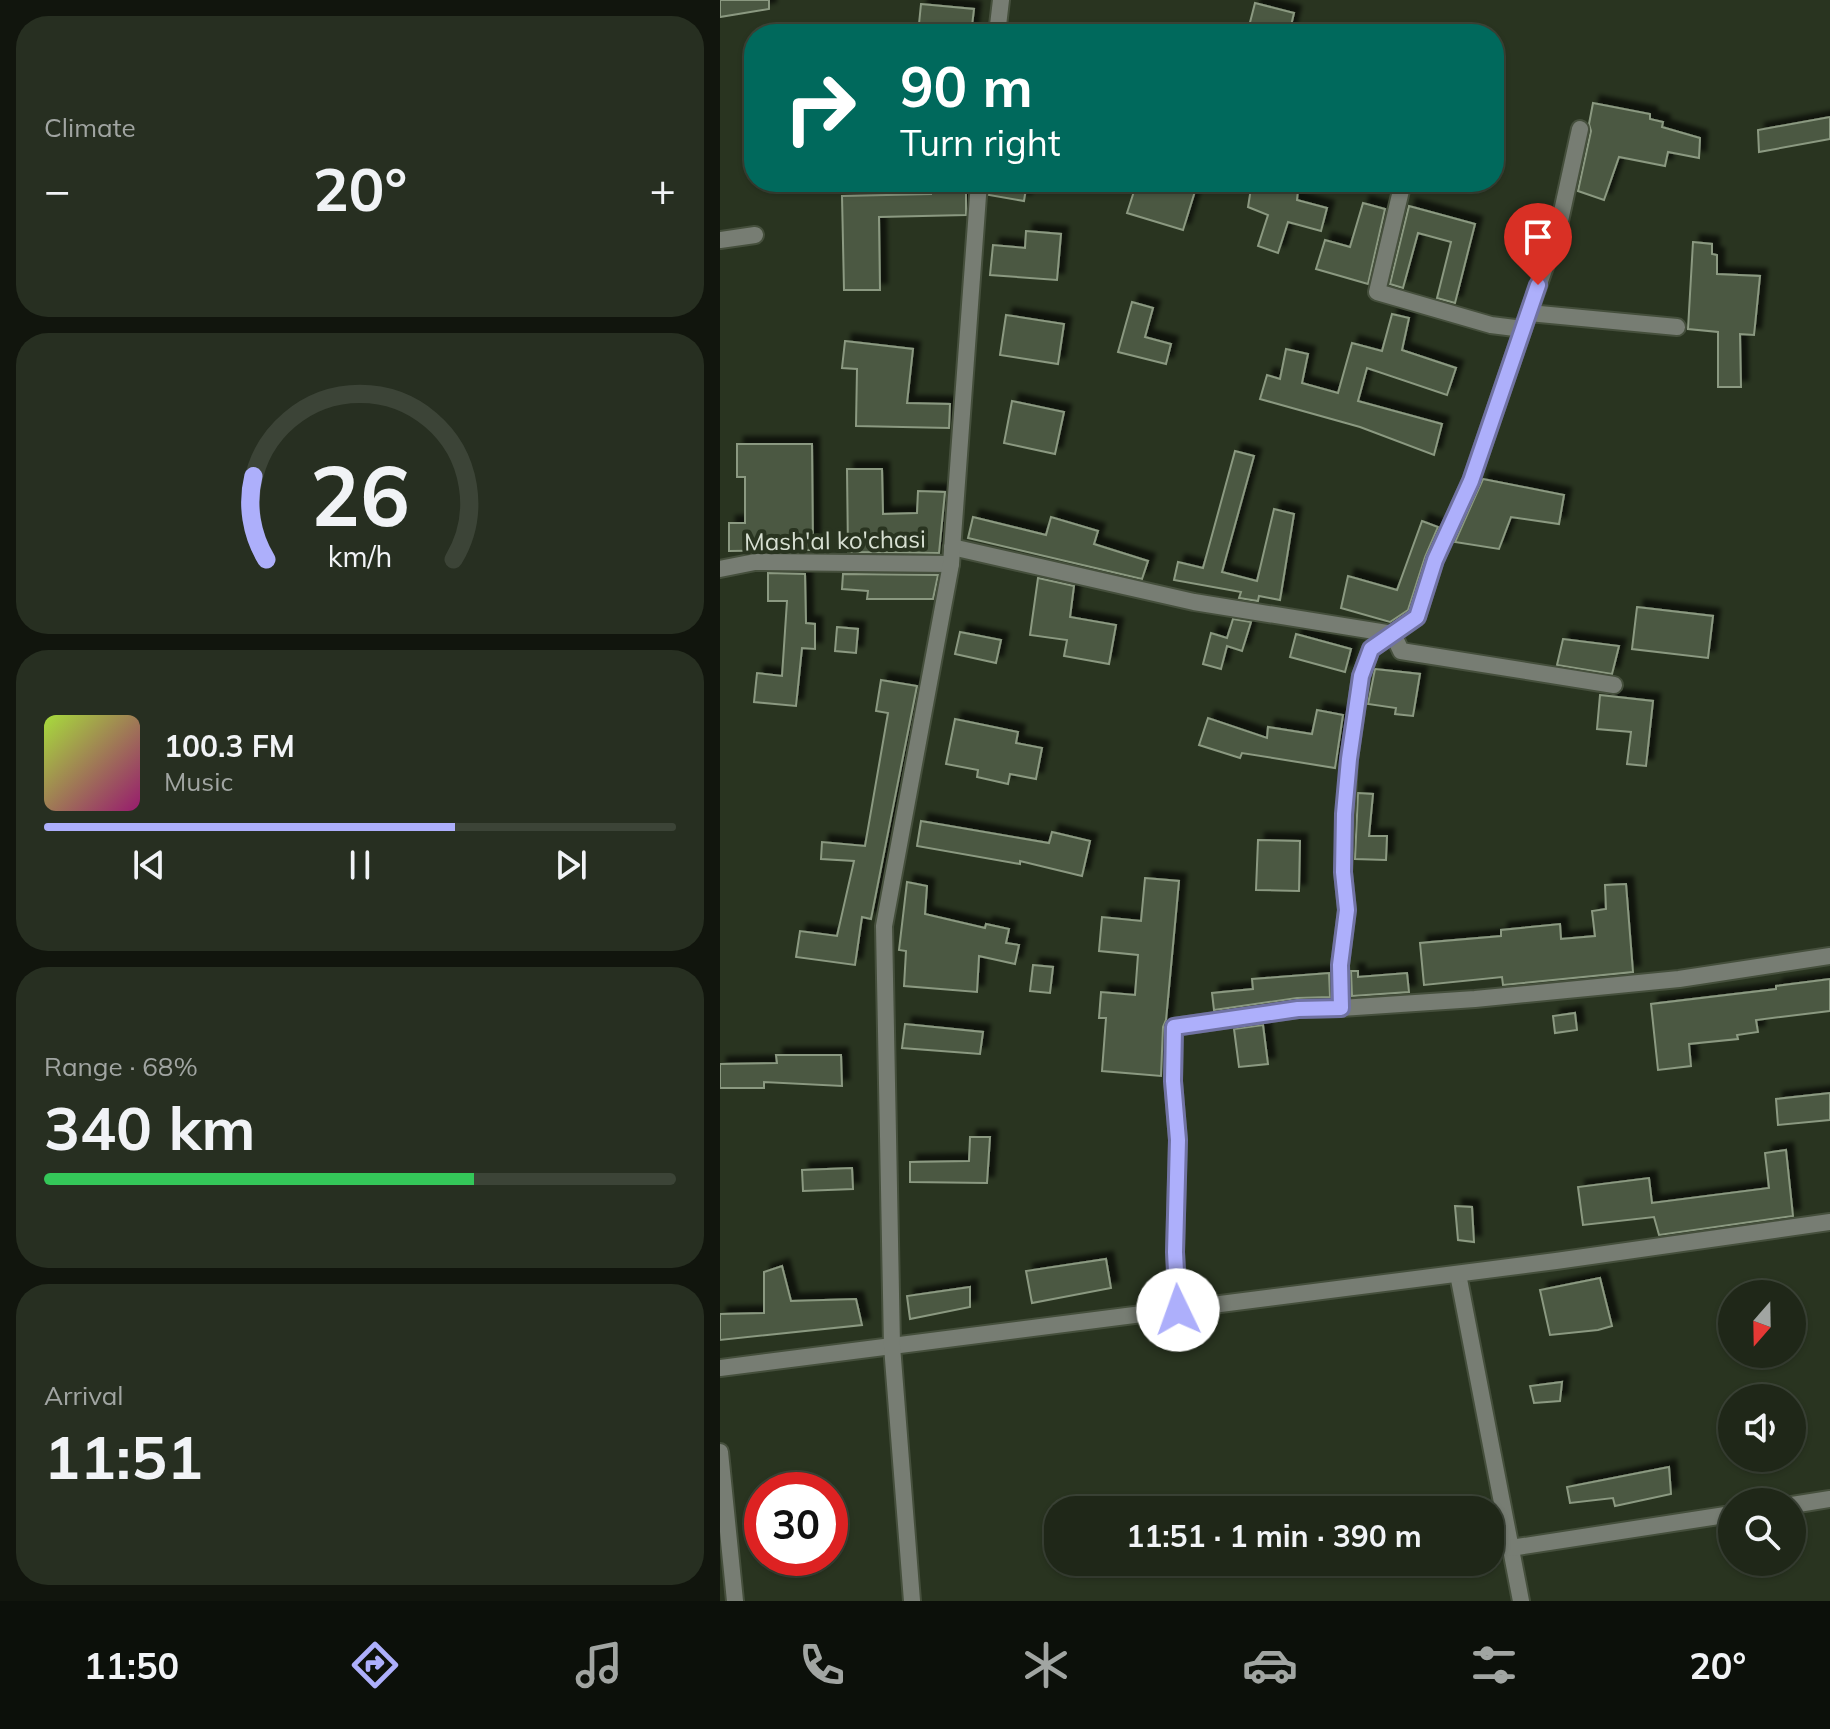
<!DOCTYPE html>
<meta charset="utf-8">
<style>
body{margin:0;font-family:Mulish,sans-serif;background:#272f21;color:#f1f3f6;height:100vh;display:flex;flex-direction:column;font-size:30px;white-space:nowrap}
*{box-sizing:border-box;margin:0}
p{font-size:26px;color:#a1a5a2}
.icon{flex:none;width:44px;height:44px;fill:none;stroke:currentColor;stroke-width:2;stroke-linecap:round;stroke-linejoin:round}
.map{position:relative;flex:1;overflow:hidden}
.panel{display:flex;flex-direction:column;gap:16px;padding:16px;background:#11150d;width:720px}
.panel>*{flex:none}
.hud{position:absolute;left:24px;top:24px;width:760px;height:168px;border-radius:32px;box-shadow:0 2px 6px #0004,0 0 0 2px #3c4437;background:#00695c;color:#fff;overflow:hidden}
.needle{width:52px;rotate:200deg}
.controls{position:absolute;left:998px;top:1280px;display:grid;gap:16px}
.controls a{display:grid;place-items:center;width:88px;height:88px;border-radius:50%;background:#1f2718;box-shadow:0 2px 6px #0004,0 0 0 2px #3c4437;font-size:40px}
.speed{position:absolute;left:24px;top:1472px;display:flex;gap:16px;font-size:40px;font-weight:700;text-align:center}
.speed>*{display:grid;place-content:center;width:104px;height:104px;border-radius:50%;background:#1f2718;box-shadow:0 2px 6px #0004,0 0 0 2px #3c4437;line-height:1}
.speed .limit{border:12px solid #d22;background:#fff;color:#111}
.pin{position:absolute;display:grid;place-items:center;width:68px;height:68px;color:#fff;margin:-82px -34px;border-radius:50% 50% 50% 0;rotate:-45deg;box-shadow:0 0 8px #0007}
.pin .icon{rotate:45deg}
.me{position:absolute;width:88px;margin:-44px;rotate:357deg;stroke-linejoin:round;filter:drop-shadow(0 0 6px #0008)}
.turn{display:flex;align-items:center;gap:28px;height:168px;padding:0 24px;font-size:36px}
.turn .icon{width:104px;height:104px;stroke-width:2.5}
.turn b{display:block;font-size:56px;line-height:68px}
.big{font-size:60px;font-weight:700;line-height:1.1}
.panel .card{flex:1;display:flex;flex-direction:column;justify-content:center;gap:12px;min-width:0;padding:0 28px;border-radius:32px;background:#272f21}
.panel .dial{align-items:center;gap:0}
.dial svg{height:208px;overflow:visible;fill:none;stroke:#3c4437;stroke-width:7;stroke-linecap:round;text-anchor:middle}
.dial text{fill:#f1f3f6;stroke:none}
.song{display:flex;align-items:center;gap:24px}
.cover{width:96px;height:96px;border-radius:12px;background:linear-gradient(135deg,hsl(80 70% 55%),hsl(320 70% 35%))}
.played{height:8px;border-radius:4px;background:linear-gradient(90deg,#adaffb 65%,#3c4437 65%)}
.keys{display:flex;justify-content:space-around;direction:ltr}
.heat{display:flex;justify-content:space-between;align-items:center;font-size:44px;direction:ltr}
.charge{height:12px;border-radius:6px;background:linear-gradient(90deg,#34c759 68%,#3c4437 0)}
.trip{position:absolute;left:324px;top:1496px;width:460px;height:80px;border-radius:32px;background:#1f2718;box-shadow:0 2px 6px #0004,0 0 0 2px #3c4437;font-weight:700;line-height:80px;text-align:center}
.menu{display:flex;height:128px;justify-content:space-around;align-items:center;background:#0c100a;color:#a1a5a2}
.menu .icon{width:56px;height:56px}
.menu .selected{color:#adaffb}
.menu b{font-size:36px;color:#f1f3f6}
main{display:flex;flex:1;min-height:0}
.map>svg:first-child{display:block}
.building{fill:#4b5842;stroke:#8b9981;stroke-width:2;filter:url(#shadow)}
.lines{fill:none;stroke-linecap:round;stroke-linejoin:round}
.street-casing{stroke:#454f3c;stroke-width:20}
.street{stroke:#777d73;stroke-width:16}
.route-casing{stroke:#7072a3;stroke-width:20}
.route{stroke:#adaffb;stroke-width:14}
.labels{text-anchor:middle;stroke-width:8;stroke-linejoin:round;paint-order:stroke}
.street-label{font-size:24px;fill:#d7dfd2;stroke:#293420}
</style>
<main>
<section class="panel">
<div class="card"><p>Climate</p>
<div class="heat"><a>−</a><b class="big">20°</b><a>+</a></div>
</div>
<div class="card dial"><svg viewBox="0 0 100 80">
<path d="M14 69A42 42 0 1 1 86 69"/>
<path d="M14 69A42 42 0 0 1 9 37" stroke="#adaffb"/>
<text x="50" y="56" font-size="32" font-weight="700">26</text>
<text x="50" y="72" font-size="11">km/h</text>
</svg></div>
<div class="card">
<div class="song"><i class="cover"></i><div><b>100.3 FM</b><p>Music</p></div></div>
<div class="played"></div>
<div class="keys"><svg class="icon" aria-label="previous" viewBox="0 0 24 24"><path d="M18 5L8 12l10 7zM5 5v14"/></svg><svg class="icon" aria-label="pause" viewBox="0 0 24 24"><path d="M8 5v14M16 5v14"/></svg><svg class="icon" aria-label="next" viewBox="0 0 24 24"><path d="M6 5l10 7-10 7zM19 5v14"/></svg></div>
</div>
<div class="card"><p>Range · 68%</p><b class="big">340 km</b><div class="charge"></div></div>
<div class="card"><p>Arrival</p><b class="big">11:51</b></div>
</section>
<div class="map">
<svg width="1110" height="1601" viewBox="0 0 1110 1601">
<defs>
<filter id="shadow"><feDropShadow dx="7" dy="-7" stdDeviation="2" flood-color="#0009"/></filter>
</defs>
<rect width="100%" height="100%" fill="#293420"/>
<g class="building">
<path d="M0,0h49v9l-49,8z"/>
<path d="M535,3l39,10 -5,21h-42z"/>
<path d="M201,4l53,5 -3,25h-53z"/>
<path d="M873,103l57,11v5l13,3 -1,5 38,11 -1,20 -31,-6 -3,14 -46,-9 -15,43 -26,-9 13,-60 -2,-7z"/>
<path d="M1110,117v22l-71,13 -1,-22z"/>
<path d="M210,182h36v33l-87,2 1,73h-36l-2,-94 89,-2z"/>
<path d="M270,182h37l-3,19 -35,-6z"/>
<path d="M417,182h40l19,6 -13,42 -56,-17z"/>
<path d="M532,182h21l25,8 -1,10 30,8 -6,23 -33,-9 -10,31 -20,-7 10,-31 -20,-8z"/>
<path d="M643,203l22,6 -17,75 -52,-15 9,-29 25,7z"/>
<path d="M689,206l66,18 -20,79 -18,-5 14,-56 -33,-9 -15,55 -13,-4z"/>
<path d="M306,231l35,3 -4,46 -67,-5 3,-30 32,3z"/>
<path d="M973,242l19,2v10l5,1v19l43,2 -6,59 -14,-1 1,53h-23v-55l-30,-3z"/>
<path d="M412,302l21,6 -8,29 26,7 -5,20 -48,-12z"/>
<path d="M672,314l17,4 -7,32 54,18 -9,27 -80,-27 -9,33 84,23 -8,31 -74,-28 -100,-28 7,-24 13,4 6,-30 22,5 -6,29 36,10 14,-50 30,8z"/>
<path d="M286,315l58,9 -6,40 -58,-9z"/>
<path d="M125,341l68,8 -6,54 43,1 -1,24 -93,-2 1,-57 -15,-1z"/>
<path d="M292,401l52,11 -9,42 -51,-11z"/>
<path d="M17,444h75l1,106 -84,1v-28h16v-46h-8z"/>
<path d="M515,451l19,5 -32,116 35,9 17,-72 20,5 -14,86 -21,-4 -1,5 -19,-3 2,-6 -67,-12 4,-18 25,6z"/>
<path d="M127,469h35l1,45 34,-1 1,-22 27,1 -6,61 -91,-1z"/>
<path d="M763,479l81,16 -5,29 -48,-7 -12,32 -44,-7z"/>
<path d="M253,517l73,18 5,-18 47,14 -4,13 54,17 -6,18 -174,-41z"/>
<path d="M702,521l16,6 -13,30 -17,53 -18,12 -49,-14 7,-32 49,14z"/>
<path d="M48,573l37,1 1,49 9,1v25l-13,-1 -6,58 -42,-4 3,-29 25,3 5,-75h-19z"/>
<path d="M123,574l95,1 -5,24h-66l1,-8 -26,-2z"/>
<path d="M318,578l36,8 -4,31 46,8 -7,39 -45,-8 3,-16 -37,-5z"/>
<path d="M917,607l76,9 -5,42 -76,-9z"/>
<path d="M513,619l18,3 -9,29 -15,-5 -6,23 -18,-5 8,-31 16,5z"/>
<path d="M117,627l21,2 -2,24 -21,-2z"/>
<path d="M240,632l41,8 -5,23 -41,-9z"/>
<path d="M576,634l55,15 -6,23 -55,-15z"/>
<path d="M843,639l56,7 -7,28 -55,-9z"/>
<path d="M655,669l45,5 -7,42 -18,-2 1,-6 -28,-4z"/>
<path d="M161,680l36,6 -46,233 -9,-2 -7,48 -59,-8 4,-26 37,5 17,-75 -33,-2 1,-17 43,4 23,-133 -12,-2z"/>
<path d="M880,695l53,6 -7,65 -19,-2 4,-32 -34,-3z"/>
<path d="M597,710l26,5 -8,53 -93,-15 -2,5 -41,-13 9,-27 59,20 1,-11 44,7z"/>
<path d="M235,719l63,13 -2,11 26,5 -6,31 -26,-5 -2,10 -31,-7 1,-7 -32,-6z"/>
<path d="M638,793l15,1 -4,42h18l-1,24 -31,-1z"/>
<path d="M201,821l128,22 3,-11 38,9 -8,35 -62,-15v3l-103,-18z"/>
<path d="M538,840l42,1 -1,50 -43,-1z"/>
<path d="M425,878l34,3 -13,139 -3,7 -2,49 -59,-5 4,-53h-7l2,-26 34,3 3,-40 -39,-4 3,-34 39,4z"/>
<path d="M187,882l20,4 -2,28 60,14 1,-4 23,5 -3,14 13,2 -4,19 -36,-8 -2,36 -73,-6 2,-35 -7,-1z"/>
<path d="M906,884l7,88 -130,13 -1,-8 -78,8 -4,-42 81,-7v-6l59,-6 1,15 34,-3 -3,-25 14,-2 -1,-24z"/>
<path d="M313,965l20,2 -3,26 -20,-2z"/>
<path d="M631,971h7v6l49,-4 2,19 -57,4z"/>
<path d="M609,973l1,24 -33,1 -83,12 -2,-17 41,-4 -1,-10z"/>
<path d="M1110,979v32l-74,9 2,12 -21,3 1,4 -49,5 2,22 -33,4 -7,-66 125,-15v-3z"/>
<path d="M855,1013l2,17 -22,3 -2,-17z"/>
<path d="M185,1024l78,8 -3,22 -78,-6z"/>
<path d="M543,1025l5,39 -29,3 -5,-38z"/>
<path d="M56,1055h65l1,31 -78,-4v6h-44v-24l57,-1z"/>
<path d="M1110,1093v27l-52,5 -2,-26z"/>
<path d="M250,1137h20l-3,46 -77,-1v-20l59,-1z"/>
<path d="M1066,1150l7,66 -134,19 -5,-18 -71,8 -5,-38 71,-9 3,25 117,-15 -4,-35z"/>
<path d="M132,1168l1,21 -50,2 -1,-21z"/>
<path d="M735,1206l17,1 2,35 -16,-2z"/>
<path d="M386,1259l5,29 -79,15 -6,-32z"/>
<path d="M62,1266l9,35 65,-2 6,26 -142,15v-26l44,-1v-41z"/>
<path d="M880,1278l12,48 -14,4 -48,5 -10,-45z"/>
<path d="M250,1287v20l-60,12 -3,-23z"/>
<path d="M842,1382l-2,19 -26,2 -4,-17z"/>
<path d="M949,1467l2,27 -56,12 -2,-8 -43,5 -3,-16z"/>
</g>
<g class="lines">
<defs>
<g id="street">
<path d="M277,34l4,-34"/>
<path d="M683,182l-26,110 114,33 32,4 35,-99 22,-101"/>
<path d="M0,240l35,-5"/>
<path d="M809,313l148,14"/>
<path d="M803,329l-52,152 -36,79 -18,57 -24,17 8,17 213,34"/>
<path d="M232,547l242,55 199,32"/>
<path d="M0,569l35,-7 196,2"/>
<path d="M673,634l-22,15 -10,27 -12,83 -6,113 4,38 -7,55 1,43 134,-9 204,-20 151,-23"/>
<path d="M738,1274l63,327"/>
<path d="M458,1310l-3,-58 3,-112 -5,-59 1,-54 124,-18 43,-1"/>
<path d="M0,1368l836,-107 274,-39"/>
<path d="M0,1452l15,149"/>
<path d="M1072,1505l38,-6"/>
<path d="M791,1548l221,-34"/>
<path d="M192,1601l-20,-255 -8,-420 67,-362 28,-382"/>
</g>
</defs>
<use href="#street" class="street-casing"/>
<use href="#street" class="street"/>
</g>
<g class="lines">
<defs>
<path id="route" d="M458,1310l-3,-58 3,-112 -5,-59 1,-54 124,-18 43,-1 -1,-43 7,-55 -4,-38 1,-58 5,-55 12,-83 10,-27 46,-32 18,-57 36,-79 67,-196"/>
</defs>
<use href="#route" class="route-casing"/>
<use href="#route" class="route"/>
</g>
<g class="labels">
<g class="street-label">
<text transform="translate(115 541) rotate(-1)" y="8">Mash'al ko'chasi</text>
</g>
</g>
</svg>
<div class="controls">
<a><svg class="needle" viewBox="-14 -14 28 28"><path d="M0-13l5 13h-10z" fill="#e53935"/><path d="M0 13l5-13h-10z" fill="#a1a5a2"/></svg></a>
<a><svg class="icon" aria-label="sound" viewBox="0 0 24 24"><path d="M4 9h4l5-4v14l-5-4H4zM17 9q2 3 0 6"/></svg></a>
<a><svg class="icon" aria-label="search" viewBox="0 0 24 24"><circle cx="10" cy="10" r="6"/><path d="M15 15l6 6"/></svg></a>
</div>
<div class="speed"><div class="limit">30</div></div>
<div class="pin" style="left:818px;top:285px;background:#d93025"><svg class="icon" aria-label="arrive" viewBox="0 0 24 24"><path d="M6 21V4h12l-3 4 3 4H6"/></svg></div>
<svg class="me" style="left:458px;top:1310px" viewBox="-20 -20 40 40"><circle r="19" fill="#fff"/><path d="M0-13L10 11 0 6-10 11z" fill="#adaffb"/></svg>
<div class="trip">11:51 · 1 min · 390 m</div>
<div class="hud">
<div class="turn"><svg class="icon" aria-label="right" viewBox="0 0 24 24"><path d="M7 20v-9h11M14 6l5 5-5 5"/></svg><div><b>90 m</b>Turn right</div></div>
</div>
</div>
</main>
<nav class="menu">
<b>11:50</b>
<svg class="icon selected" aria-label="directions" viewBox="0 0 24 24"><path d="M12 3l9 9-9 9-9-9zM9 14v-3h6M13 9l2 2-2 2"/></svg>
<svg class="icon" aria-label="music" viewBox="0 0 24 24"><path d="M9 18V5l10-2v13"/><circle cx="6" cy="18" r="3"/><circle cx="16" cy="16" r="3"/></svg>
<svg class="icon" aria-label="phone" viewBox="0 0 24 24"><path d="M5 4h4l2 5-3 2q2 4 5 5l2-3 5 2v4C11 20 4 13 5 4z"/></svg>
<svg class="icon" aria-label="climate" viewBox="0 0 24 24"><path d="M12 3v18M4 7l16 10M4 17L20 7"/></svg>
<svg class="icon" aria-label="car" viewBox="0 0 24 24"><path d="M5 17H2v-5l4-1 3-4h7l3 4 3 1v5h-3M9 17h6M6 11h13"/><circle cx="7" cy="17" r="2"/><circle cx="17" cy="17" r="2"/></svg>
<svg class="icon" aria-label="filters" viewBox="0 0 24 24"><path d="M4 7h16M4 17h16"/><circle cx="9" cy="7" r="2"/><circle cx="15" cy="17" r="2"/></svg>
<b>20°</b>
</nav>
